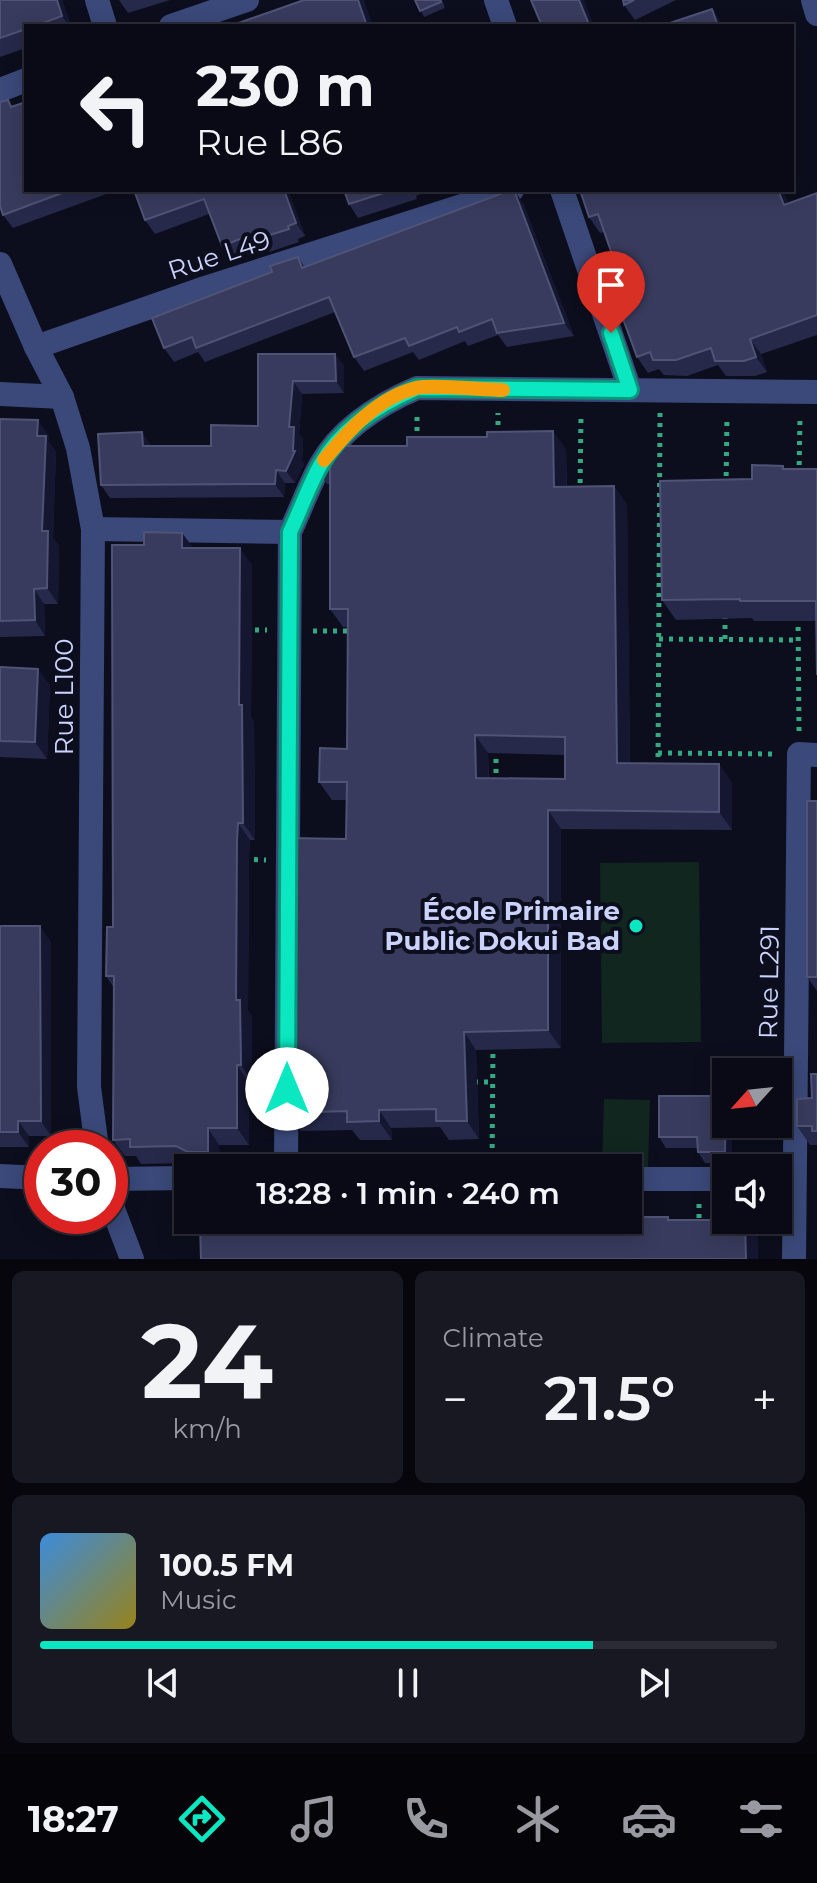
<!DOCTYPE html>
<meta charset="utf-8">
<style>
body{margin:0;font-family:Montserrat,sans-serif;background:#181823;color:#f1f3f6;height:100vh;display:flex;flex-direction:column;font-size:30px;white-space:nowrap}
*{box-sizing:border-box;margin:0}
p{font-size:26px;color:#999aa1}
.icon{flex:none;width:44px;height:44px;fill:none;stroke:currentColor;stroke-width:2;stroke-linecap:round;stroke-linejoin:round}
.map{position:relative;height:1259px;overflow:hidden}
.panel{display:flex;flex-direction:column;gap:12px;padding:12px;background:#06060c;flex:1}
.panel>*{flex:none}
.hud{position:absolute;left:24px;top:24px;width:770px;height:168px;border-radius:0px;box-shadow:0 4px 20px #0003,0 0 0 2px #2a2b35;background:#0a0a16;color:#f1f3f6;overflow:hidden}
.needle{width:52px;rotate:243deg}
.fabs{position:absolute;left:712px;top:1058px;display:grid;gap:16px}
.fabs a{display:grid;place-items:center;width:80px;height:80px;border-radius:0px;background:#0a0a16;box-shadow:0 4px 20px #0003,0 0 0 2px #2a2b35;font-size:40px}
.speed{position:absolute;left:24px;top:1130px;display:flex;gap:16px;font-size:40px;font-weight:700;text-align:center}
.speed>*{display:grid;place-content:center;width:104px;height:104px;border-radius:50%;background:#0a0a16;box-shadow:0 4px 20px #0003,0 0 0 2px #2a2b35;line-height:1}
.speed .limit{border:12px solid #d22;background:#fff;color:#111}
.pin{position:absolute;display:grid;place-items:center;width:68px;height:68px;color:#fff;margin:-82px -34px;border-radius:50% 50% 50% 0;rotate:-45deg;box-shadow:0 0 8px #0007}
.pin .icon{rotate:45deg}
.me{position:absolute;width:88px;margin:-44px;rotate:0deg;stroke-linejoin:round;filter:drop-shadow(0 0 6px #0008)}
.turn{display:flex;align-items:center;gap:28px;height:168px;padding:0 40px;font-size:36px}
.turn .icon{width:104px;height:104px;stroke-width:2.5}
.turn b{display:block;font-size:56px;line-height:68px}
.big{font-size:60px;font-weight:600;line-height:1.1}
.panel .card{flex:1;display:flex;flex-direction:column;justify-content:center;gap:12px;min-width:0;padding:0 28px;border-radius:12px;background:#181823}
.panel .dial{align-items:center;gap:0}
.dial b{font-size:104px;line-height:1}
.song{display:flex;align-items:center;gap:24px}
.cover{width:96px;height:96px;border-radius:12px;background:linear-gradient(135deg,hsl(210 70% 55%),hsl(50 70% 35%))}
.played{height:8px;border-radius:4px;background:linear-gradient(90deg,#0be8c1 75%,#2a2b35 75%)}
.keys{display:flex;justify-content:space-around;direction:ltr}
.heat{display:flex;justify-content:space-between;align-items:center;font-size:44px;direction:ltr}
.panel .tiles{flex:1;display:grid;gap:12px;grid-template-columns:1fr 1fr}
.card:last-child{grid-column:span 2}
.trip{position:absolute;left:174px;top:1154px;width:468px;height:80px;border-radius:0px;background:#0a0a16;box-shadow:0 4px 20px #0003,0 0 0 2px #2a2b35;font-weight:600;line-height:80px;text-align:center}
.tabs{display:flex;height:128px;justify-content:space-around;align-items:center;background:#040409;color:#999aa1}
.tabs .icon{width:56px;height:56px}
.tabs .on{color:#0be8c1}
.tabs b{font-size:36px;color:#f1f3f6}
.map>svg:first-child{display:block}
.pitch{fill:#10261f}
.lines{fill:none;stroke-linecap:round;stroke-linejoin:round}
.path{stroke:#33a981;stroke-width:5;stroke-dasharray:4 6;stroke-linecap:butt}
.minor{stroke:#3a497a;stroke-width:24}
.wall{fill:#26294a;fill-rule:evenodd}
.shaded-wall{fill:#151630}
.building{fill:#383b5d;stroke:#4f5376;stroke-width:2;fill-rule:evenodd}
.route-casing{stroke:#07977d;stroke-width:20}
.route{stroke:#0be8c1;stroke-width:14}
.slow{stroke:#f59e0b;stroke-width:14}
.poi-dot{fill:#0be8c1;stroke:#0d0e1d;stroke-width:3}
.labels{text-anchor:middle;stroke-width:8;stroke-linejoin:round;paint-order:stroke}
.street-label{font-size:26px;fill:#cbd3fc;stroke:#0d0e1d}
.poi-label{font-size:26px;font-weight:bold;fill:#cbd3fc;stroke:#0d0e1d;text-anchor:end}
</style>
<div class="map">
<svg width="817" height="1259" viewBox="0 0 817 1259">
<rect width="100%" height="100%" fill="#0d0e1d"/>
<g class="pitch">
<path d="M699,862l2,180 -99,1 -2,-180z"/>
<path d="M604,1099l46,1 -2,67 -46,-1z"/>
</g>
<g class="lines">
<g class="path">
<path d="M498,435v-22"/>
<path d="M417,441v-26"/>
<path d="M799,475l1,-58"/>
<path d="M726,486l1,-70"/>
<path d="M580,493l1,-78"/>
<path d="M798,617l1,114"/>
<path d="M245,630h22"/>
<path d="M313,631h38"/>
<path d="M659,639l139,1"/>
<path d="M725,639v-27"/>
<path d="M658,753l118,1"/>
<path d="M658,767l2,-354"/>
<path d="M496,783v-34"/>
<path d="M244,859l22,1"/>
<path d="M474,1082h19"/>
<path d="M492,1168l1,-123"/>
<path d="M699,1204v22"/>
</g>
<g class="minor">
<path d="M97,0l8,26"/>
<path d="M496,0l9,26"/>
<path d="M813,0l4,14"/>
<path d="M171,26l76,-26"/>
<path d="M0,90l26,-10"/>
<path d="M562,190l68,200"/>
<path d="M0,264l36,83 26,50 16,51 15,81 -4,558 8,61"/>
<path d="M36,347l163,-57 313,-100"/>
<path d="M0,394l62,3"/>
<path d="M93,529l197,3"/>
<path d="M286,1168l4,-636c11,-23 19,-47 31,-68 21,-37 59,-60 96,-76l400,4"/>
<path d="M0,1176l42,2"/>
<path d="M110,1179l78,-1"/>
<path d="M628,1179h98"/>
<path d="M110,1201l22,58"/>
<path d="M794,1259l5,-505 18,1"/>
</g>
</g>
<g class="wall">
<path d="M0,0h62l9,26h-45v22l-26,9z"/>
<path d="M119,0h51l-42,13z"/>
<path d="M415,0h27l3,8 -21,9z"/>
<path d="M623,0h53l-41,20 -11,-15z"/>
<path d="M26,190h91l-104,38 -10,-13z"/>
<path d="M134,190h154l17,46 -7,3 1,3 -30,10 -3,-6 -35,14 -9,-14 -13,-32 -54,20 -10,-14z"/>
<path d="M344,190h89l-17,6 1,3 -59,19 -9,-14z"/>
<path d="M580,190h203l5,13 29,-10v142l-56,19 6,18 -12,4h-29l-8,-11 -31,11 -23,-1 -5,-6 -11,4 -11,-16 -23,-97 -10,-28 -4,1 -11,-16z"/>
<path d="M523,203l51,133 -67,11 -9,-12 -30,11 -3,-5 -46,19 -6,-8 -49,19 -10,-14 -19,-45 -130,50 -7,-10 -24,10 -10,-14 108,-76 26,-15 7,10z"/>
<path d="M258,354h77l9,12v27l-42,1 -3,40 4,6 -1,21 2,3 -9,19h-10l-1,14 -174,1 -9,-13 50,-39h60l47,-20z"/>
<path d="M0,419l49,17 -1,5 8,11 -3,86 6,8 -1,58h-14l1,32 -45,1z"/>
<path d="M566,449l1,37h47l13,19 3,258 102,19v48l-171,-1v219l-85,2 3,89 -30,1 -9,-13 -49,1 1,12h-32l-8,-10 -51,1 -13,-18 58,-274 1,-39h-15l-13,-18 28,-33 1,-122h-5l-13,-18v-125h-3l-13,-18zM488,753l77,2v24l-76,-1z"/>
<path d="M785,469h32v152h-63l-2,-3 -76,2 -14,-20 90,-121z"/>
<path d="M182,533l11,15 59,17 -1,152 3,5 1,118h-5l-1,16 -1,155 4,6v65h-4l1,63h-30l1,23h-22l-10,-5 -47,1 -5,-8h-11l-12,-16 1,-152 -8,-12 7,-49 31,-382z"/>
<path d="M0,667l50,18 -3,74 -47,-2z"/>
<path d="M817,801v190l-10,-14z"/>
<path d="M0,926l51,16v194h-22v11h-29z"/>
<path d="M817,1074v71h-7l-13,-19 15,-28z"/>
<path d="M726,1096v28h28v5h-22v34h-27l-7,-11v-4h-32l-7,-11z"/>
</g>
<g class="shaded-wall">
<path d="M57,0h5l9,26h-2l-7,-10z"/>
<path d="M358,0h6l9,26h-6z"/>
<path d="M579,0h5l10,26h-4l-2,-4z"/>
<path d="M712,9l12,17h-6z"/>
<path d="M284,190h4l17,46 -9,-13z"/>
<path d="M514,190l9,13 51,133 -10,-13z"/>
<path d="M778,190h5l12,30 -11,-15z"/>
<path d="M750,339l11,15 6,18 -11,-15z"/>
<path d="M335,354l9,12v27l-8,-12z"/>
<path d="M293,381l9,13 -3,40 4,6 -1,21 2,3 -9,19 -9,-12z"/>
<path d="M38,420l11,16 -1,5 8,11 -3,86 6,8 -1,58 -11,-16 -5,-57 -5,-95z"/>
<path d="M553,431l13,18 1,56 -13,-18z"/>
<path d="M142,432l9,13 1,13 -9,-12z"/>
<path d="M276,470l9,13 -1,14 -9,-13z"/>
<path d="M614,486l13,19 3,276 -13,-18z"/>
<path d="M182,533l12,16 -12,-1z"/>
<path d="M240,548l12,17 -1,152 3,5 1,118 -12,-17 -4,-118z"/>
<path d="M34,589l10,15 1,32 -10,-16z"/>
<path d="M38,669l12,16 -3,74 -12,-17z"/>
<path d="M475,735l13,18 1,43 -13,-18z"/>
<path d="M719,764l13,18v48l-13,-18z"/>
<path d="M548,810l13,19v219l-13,-18z"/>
<path d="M238,823l12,17 -1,16 -1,155 4,6v65l-11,-17 -5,-65 1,-160z"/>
<path d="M40,926l11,16v194l-10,-15z"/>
<path d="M464,1032l12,18 3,89 -12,-18z"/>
<path d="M237,1065l11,17 1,63 -12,-17z"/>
<path d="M379,1110l12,18 1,12 -13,-19z"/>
<path d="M725,1118l1,6h3l3,5v34l-7,-11z"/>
<path d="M18,1121l11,15v11l-11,-15z"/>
<path d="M208,1128l11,17 1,23 -12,-16z"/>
<path d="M745,1220l13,17v22h-12z"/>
</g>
<g class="building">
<path d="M0,0h57l5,16 -27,10h-9v3l-26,9z"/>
<path d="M304,0h54l9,26h-137z"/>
<path d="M415,0h25l1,2 -21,9z"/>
<path d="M531,0h48l9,22 -8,4h-38z"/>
<path d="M623,0h11l-10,5z"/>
<path d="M712,9l6,17h-57z"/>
<path d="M8,100l3,7 15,-5v88h44l-67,25 -3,-9v-104z"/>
<path d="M134,190h150l12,33 -8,3 1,3 -29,9 -2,-6 -36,14 -18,-47 -59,21z"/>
<path d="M344,190h49l-44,14z"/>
<path d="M511,190h3l50,133 -67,10 -5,-14 -33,13 -2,-5 -48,19 -4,-8 -51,19 -25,-60 -133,51 -4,-11 -28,11 -12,-30 120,-46 -2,-6 28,-9 4,11z"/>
<path d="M580,190h198l6,15 33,-12v122l-67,24 6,18 -12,4h-29l-4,-13 -35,12h-23l-3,-8 -13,5 -34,-93 11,-4 -16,-46 -9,3z"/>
<path d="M258,354h77l1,27h-43l-4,46h5l-1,24h2l-9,20 -10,-1 -1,14 -174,1 -3,-51 44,-2 1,14h68v-21l47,1z"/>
<path d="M0,419l38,1 -1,16h9l-4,95h6l-1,57 -13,1 1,31 -35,1z"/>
<path d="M553,431l1,56 60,-1 3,277 102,1v48l-171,-2v220l-84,2 3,89h-31v-12l-57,1v11l-32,1v-11l-59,2 2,-275 56,1 1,-57h-28l1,-34 27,1 1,-140h-18v-143h-16l12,-20h81v-9h80v-5zM475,735l90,2v42l-89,-1z"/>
<path d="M752,465l31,1v3h34v206l-1,-74h-76v-2l-78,1 -2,-119 92,-2z"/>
<path d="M144,532l38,1v15h58l-1,157h3l1,118h-5l-1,17 -1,160h4l1,65h-4v63h-29v24h-20l-12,-6 -46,1v-8l-17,1 1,-164h-8l1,-49h6l-1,-382h32z"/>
<path d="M0,667l38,2 -3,73 -35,-1z"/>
<rect x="807" y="801" width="10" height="176"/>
<path d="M0,926h40l1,195h-23v11h-18z"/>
<path d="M811,1074h6v57h-5v-5h-15v-27l15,-1z"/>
<path d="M659,1096h67l-1,56h-27l-1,-15h-38z"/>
<path d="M628,1217h40v3h77l1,39h-545l-1,-33 348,-2v-4h80z"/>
</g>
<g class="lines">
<defs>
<path id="route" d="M287,1089l3,-557c11,-23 19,-47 31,-68 21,-37 59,-60 96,-76l213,2 -19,-57"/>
</defs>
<use href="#route" class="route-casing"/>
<use href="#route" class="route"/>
<path class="slow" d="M324,460c24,-29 53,-62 92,-72 18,-4 66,2 87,2"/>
</g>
<circle class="poi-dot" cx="636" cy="926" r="8"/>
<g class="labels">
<g class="street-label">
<text transform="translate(219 255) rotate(-18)" y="9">Rue L49</text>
<text transform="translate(64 697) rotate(-90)" y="9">Rue L100</text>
<text transform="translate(769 982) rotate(-89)" y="9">Rue L291</text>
</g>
<g class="poi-label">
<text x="620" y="920">École Primaire<tspan x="620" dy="30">Public Dokui Bad</tspan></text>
</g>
</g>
</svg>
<div class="fabs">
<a><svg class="needle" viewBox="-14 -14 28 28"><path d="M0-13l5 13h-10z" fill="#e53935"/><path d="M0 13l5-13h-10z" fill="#999aa1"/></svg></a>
<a><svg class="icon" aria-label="sound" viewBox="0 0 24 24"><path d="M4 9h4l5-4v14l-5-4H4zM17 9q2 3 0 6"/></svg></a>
</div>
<div class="speed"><div class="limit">30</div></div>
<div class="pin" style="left:611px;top:333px;background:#d93025"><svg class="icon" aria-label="arrive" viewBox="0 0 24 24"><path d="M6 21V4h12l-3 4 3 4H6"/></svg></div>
<svg class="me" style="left:287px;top:1089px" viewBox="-20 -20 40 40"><circle r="19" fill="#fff"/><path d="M0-13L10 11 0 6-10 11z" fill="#0be8c1"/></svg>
<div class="trip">18:28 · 1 min · 240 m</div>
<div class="hud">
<div class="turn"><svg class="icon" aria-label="left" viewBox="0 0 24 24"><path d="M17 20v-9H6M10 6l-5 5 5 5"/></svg><div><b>230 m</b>Rue L86</div></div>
</div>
</div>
<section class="panel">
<div class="tiles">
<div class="card dial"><b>24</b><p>km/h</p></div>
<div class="card"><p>Climate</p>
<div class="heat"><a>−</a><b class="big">21.5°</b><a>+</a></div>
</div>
<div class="card">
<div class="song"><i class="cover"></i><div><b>100.5 FM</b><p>Music</p></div></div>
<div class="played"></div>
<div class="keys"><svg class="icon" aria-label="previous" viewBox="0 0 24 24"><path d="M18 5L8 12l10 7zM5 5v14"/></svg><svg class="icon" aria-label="pause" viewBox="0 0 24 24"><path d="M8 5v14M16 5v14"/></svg><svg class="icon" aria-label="next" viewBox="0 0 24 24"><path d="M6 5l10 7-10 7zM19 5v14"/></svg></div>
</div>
</div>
</section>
<nav class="tabs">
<b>18:27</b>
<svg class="icon on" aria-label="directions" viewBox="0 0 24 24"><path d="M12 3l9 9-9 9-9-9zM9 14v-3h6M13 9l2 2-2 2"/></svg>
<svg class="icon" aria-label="music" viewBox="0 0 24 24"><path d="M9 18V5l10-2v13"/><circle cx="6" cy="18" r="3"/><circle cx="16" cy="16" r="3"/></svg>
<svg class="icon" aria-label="phone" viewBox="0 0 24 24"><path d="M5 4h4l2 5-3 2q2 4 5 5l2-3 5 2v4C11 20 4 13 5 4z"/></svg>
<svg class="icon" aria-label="climate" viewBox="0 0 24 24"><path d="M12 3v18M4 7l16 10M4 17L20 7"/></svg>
<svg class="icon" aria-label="car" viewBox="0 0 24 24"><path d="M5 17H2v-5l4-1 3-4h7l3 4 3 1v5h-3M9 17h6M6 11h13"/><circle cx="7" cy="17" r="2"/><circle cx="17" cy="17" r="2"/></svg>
<svg class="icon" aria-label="filters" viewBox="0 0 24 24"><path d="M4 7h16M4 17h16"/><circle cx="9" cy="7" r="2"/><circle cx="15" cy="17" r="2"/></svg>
</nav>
